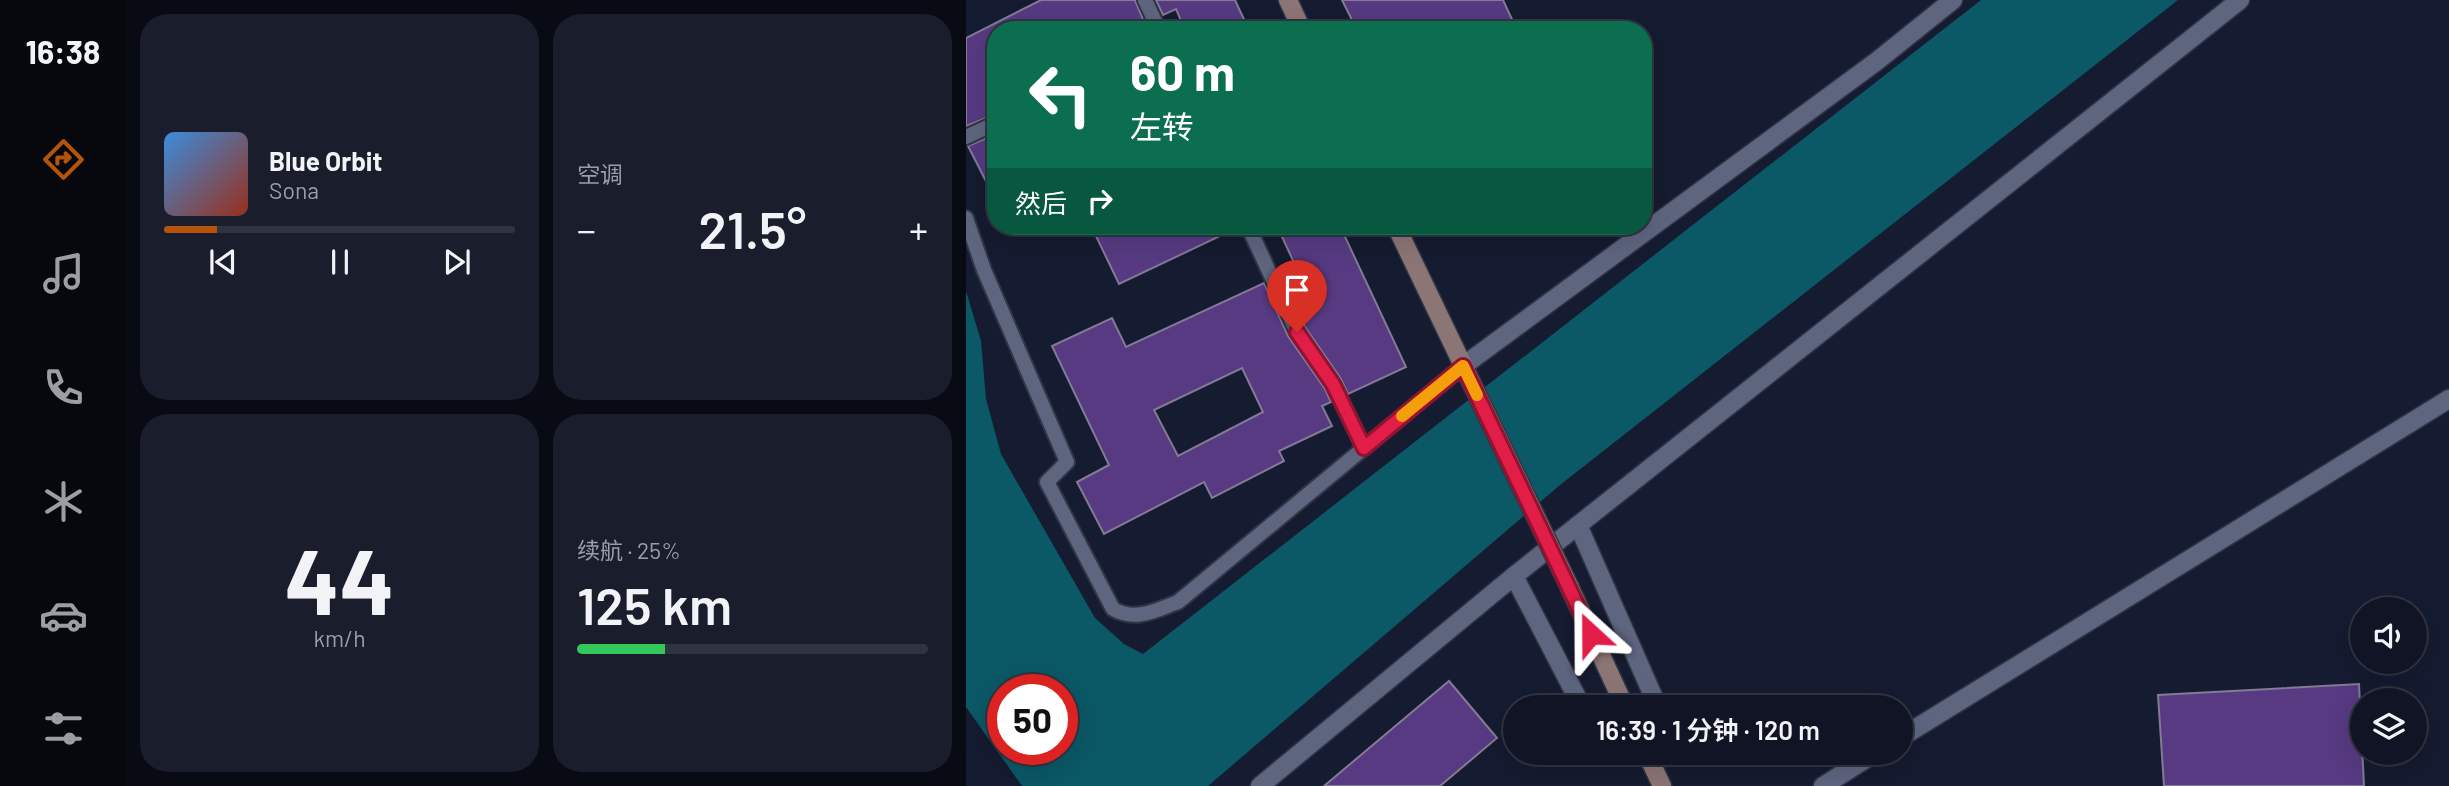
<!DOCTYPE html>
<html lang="zh">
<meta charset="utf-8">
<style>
body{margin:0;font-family:Barlow,"Noto Sans SC",sans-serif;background:#191d2c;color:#f1f3f6;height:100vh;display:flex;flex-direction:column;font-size:26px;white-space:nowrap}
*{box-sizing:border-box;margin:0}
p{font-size:23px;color:#9c9ea6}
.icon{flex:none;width:38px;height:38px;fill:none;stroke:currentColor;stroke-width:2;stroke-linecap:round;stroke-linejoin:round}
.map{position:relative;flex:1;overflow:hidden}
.details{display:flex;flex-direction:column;gap:14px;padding:14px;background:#090b14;width:840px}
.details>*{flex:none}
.top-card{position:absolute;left:21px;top:21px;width:665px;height:214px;border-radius:28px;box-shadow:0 7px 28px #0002,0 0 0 2px #303341;background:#0b6e4f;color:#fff;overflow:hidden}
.controls{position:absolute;left:1384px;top:597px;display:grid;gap:14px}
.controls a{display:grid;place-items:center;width:77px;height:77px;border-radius:50%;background:#101424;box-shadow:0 7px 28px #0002,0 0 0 2px #303341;font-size:35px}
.speed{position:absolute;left:21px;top:674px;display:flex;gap:14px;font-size:35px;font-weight:700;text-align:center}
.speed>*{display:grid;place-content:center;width:91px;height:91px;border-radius:50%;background:#101424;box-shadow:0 7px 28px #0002,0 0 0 2px #303341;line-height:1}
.speed .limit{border:10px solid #d22;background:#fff;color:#111}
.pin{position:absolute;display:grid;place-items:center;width:60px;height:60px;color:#fff;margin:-72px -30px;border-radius:50% 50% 50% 0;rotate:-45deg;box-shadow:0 0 7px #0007}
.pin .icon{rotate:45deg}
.me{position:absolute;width:77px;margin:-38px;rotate:336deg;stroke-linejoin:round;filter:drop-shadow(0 0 5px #0008)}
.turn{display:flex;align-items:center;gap:24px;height:147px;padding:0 28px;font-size:32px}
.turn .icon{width:91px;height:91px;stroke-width:2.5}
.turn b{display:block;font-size:49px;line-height:60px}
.then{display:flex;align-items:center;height:66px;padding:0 28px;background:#0003;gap:14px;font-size:26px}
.big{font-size:52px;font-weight:600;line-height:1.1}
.details .tile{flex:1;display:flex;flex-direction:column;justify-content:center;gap:10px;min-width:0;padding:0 24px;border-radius:28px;background:#191d2c}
.details .dial{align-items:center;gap:0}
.dial b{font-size:91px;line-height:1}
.song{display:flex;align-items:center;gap:21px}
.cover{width:84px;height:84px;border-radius:10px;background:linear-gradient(135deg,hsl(210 70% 55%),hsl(10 70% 35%))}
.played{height:7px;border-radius:4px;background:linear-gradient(90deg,#b45309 15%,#303341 15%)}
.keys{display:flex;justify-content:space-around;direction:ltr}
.heat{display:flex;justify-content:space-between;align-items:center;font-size:38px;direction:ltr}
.charge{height:10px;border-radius:5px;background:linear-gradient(90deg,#34c759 25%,#303341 0)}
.details .tiles{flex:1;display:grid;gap:14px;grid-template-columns:repeat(2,1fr)}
.trip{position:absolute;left:537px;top:695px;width:410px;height:70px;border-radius:35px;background:#101424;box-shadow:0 7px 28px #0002,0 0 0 2px #303341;font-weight:600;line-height:70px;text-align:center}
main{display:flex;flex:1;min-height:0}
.dock{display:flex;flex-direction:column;width:126px;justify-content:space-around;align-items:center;background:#06080e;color:#9c9ea6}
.dock .icon{width:49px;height:49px}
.dock .on{color:#b45309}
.dock b{font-size:32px;color:#f1f3f6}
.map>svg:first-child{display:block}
.water{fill:#0b5866;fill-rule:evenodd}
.building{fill:#573a82;stroke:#837a95;stroke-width:2;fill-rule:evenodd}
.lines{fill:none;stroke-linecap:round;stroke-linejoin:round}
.service-casing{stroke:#323546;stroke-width:18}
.minor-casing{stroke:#323546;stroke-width:21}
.secondary-casing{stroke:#323546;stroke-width:21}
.service{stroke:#5e657f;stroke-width:14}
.minor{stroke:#5e657f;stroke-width:18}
.secondary{stroke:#8c7675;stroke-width:18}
.secondary-bridge-casing{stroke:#323546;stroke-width:21;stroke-linecap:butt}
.secondary-bridge{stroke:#8c7675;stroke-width:18}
.route-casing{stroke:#92132f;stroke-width:18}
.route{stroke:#e11d48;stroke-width:12}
.slow{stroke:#f59e0b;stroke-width:12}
</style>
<main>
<nav class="dock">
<b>16:38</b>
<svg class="icon on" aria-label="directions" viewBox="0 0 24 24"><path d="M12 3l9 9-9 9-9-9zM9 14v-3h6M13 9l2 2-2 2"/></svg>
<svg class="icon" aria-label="music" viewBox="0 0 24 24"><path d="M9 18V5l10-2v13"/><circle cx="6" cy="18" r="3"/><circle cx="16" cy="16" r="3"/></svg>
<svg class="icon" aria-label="phone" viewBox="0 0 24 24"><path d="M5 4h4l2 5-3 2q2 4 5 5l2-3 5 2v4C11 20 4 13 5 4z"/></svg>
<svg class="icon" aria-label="climate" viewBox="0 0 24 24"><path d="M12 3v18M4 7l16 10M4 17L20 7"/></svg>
<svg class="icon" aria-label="car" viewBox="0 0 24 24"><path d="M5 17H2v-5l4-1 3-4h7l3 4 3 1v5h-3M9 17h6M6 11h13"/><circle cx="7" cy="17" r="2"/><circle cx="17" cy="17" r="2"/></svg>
<svg class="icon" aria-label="filters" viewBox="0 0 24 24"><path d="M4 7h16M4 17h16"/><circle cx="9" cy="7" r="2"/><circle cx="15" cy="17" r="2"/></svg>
</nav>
<section class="details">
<div class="tiles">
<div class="tile">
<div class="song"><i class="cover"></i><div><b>Blue Orbit</b><p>Sona</p></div></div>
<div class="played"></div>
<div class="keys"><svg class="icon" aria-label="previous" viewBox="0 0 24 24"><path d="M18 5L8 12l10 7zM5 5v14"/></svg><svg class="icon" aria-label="pause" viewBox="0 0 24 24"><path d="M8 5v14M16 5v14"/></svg><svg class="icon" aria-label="next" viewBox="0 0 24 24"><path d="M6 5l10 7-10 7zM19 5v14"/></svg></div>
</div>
<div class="tile"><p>空调</p>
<div class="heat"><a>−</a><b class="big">21.5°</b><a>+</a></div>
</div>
<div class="tile dial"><b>44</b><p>km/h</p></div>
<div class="tile"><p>续航 · 25%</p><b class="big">125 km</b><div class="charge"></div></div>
</div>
</section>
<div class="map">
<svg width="1483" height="786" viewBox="0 0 1483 786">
<rect width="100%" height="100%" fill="#151b30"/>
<path class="water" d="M1015,0h197l-618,485 -352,301h-186l-56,-79v-416l15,50 5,58 15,55 94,164 29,26 19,10zM37,690h59v59h-59z"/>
<g class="building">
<path d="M75,0h94l10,24 -11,6h-138v84l-30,12v-88z"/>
<path d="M190,0h79l14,30h-64l-9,-21 -13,6z"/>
<path d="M376,0h161l14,30h-160z"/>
<path d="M30,134v67l-28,-55z"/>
<path d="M146,226h126l1,1 -120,57 -24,-50z"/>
<path d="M311,226h63l66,141 -58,27 -7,-15 -36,-52 -24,-53 15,-7z"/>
<path d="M298,283l24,53 37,53 6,13 -9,4 10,20 -53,25 5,10 -72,37 -8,-16 -100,52 -27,-52 32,-17 -57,-119 60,-28 14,29zM276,368l21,44 -85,44 -24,-46z"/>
<path d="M483,681l48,57 -57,48h-116z"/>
<path d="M1393,684l5,102h-200l-6,-91z"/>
</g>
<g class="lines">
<defs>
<g id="service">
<path d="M179,0l14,30"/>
<path d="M0,137l30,-14"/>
<path d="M0,218l18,52 83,192 -20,20 66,127c23,13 43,1 65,-7l285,-236"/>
<path d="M282,226l49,106 36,52 31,64"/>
</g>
<g id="minor">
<path d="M497,366l414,-305 76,-61"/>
<path d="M612,525l80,182"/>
<path d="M548,576l68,131"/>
<path d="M934,738l549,-339"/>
<path d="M294,786l254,-210 726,-576"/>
<path d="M857,786l54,-34"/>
</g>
<g id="secondary">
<path d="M322,0l14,30"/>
<path d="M430,226l75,156"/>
<path d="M603,586l56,121"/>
<path d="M680,752l16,34"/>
</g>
</defs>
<use href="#service" class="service-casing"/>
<use href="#minor" class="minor-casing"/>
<use href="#secondary" class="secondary-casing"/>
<use href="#service" class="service"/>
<use href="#minor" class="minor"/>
<use href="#secondary" class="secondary"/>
<defs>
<path id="secondary-bridge" d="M505,382l98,204"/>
</defs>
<use href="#secondary-bridge" class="secondary-bridge-casing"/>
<use href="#secondary-bridge" class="secondary-bridge"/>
</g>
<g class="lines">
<defs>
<path id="route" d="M331,332l36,52 31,64 99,-82 128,268"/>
</defs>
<use href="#route" class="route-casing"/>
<use href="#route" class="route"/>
<path class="slow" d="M436,416l61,-50 14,29"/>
</g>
</svg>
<div class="controls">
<a><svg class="icon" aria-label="sound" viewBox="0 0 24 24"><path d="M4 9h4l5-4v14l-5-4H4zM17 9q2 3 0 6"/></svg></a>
<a><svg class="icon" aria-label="layers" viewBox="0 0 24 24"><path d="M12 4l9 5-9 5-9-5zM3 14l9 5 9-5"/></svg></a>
</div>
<div class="speed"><div class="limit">50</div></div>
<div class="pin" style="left:331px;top:332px;background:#d93025"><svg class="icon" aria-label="arrive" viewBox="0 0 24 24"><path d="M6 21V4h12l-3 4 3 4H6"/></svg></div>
<svg class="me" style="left:625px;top:634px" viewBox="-20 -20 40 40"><path d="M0-17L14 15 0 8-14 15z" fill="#e11d48" stroke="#fff" stroke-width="4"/></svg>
<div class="trip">16:39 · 1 分钟 · 120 m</div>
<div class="top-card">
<div class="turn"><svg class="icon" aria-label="left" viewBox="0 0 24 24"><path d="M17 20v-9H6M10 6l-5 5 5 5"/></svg><div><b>60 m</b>左转</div></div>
<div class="then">然后<svg class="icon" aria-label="right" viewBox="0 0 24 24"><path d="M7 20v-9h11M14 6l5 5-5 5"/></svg></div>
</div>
</div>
</main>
